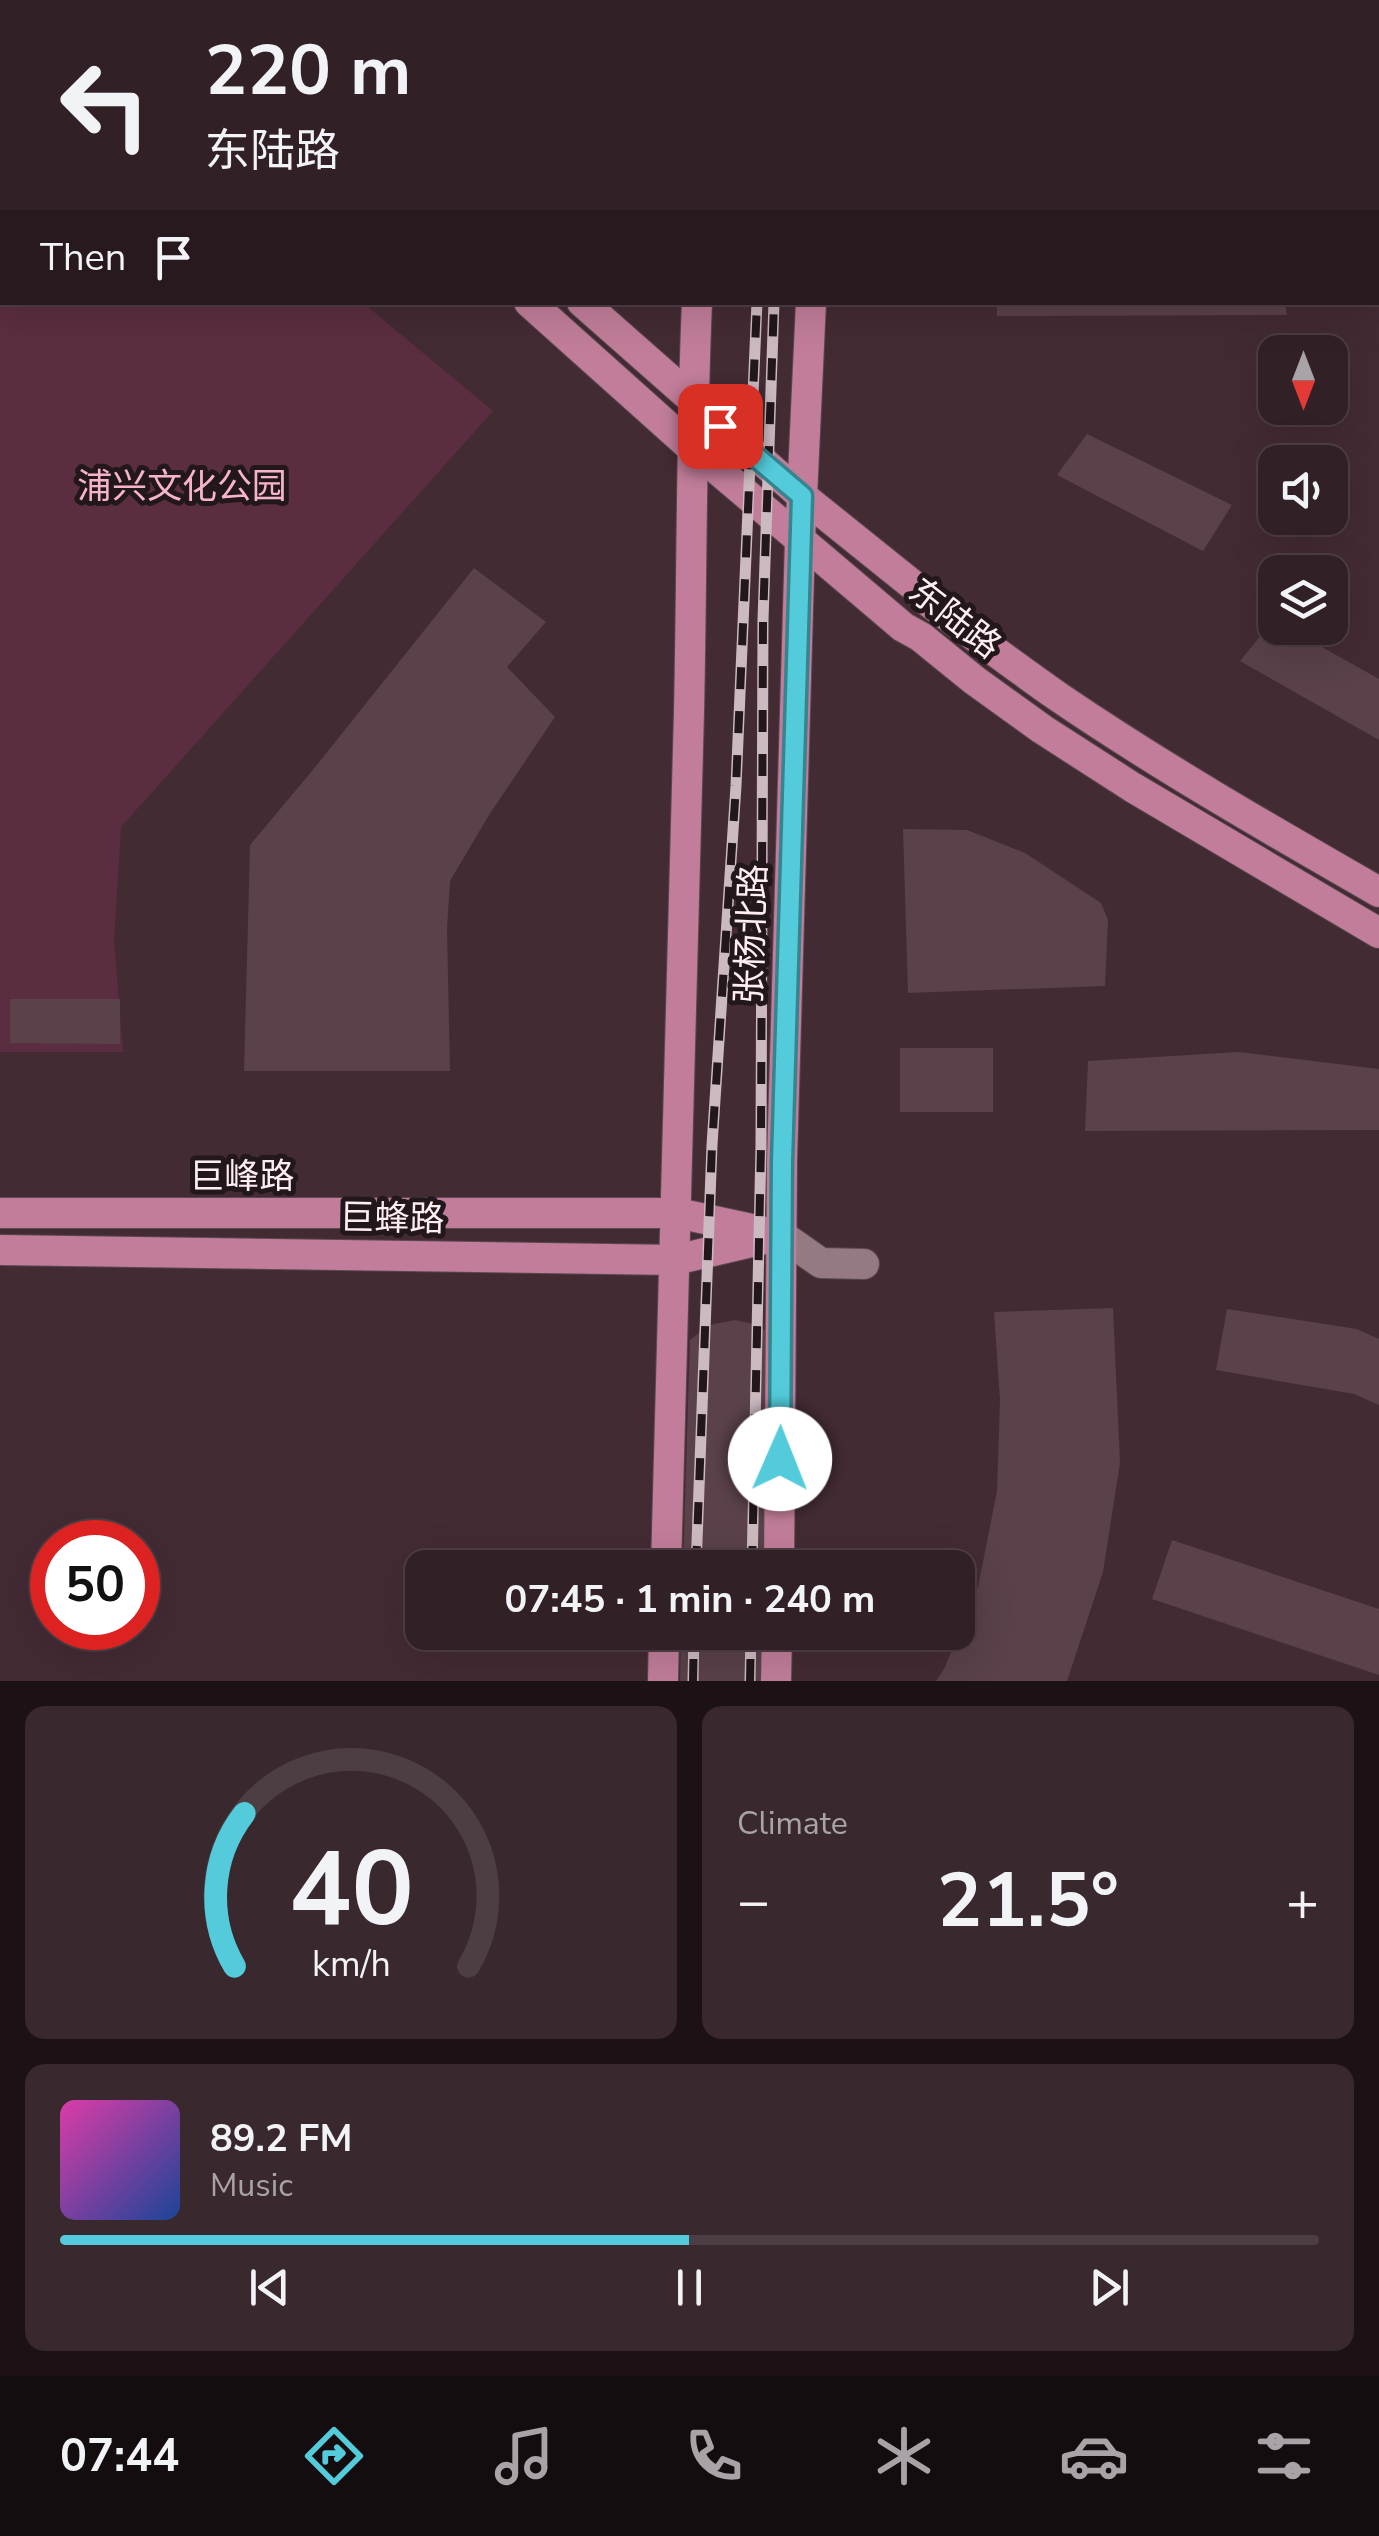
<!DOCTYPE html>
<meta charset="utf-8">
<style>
body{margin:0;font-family:"Nunito Sans","Noto Sans SC",sans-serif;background:#3a282f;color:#f1f3f6;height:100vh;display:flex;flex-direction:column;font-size:38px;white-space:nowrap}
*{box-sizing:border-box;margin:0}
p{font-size:32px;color:#a8a3a7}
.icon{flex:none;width:55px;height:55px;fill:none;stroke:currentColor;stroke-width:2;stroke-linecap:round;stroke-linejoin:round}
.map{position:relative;height:1681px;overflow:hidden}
.details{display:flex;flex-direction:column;gap:25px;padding:25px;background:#1c1215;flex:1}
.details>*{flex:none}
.banner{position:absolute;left:0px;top:0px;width:1380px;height:305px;box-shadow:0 10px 40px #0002,0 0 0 2px #4d3e44;background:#322027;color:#f1f3f6;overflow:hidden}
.needle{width:65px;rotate:180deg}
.fabs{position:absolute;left:1258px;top:335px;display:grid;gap:20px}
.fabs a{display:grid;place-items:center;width:90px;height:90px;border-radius:20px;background:#322027;box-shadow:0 10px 40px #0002,0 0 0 2px #4d3e44;font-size:50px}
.speed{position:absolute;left:30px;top:1520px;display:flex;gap:20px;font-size:50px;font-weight:700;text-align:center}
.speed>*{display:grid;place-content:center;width:130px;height:130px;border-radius:50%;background:#322027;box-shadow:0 10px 40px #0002,0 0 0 2px #4d3e44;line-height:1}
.speed .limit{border:15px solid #d22;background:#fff;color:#111}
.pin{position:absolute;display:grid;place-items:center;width:85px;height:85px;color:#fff;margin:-42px;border-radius:20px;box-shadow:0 5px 15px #0006}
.me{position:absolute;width:110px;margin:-55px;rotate:1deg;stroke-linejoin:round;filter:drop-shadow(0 0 8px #0008)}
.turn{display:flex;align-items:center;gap:35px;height:210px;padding:0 40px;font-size:45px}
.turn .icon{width:130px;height:130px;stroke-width:2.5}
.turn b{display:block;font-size:70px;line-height:85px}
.then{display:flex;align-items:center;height:95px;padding:0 40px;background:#0003;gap:20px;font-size:38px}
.big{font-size:75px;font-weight:700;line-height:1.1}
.details .widget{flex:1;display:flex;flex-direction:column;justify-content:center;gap:15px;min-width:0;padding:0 35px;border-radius:20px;background:#3a282f}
.details .dial{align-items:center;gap:0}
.dial svg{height:260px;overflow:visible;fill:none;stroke:#4d3e44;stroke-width:7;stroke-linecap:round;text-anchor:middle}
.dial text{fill:#f1f3f6;stroke:none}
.song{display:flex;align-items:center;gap:30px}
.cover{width:120px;height:120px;border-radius:15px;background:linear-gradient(135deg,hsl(320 70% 55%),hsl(220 70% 35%))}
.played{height:10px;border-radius:5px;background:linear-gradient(90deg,#53cbda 50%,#4d3e44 50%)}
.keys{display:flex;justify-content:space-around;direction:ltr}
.heat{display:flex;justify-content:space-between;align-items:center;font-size:55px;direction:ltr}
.details .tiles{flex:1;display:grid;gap:25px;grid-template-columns:1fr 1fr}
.widget:last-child{grid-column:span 2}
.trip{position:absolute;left:405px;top:1550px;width:570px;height:100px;border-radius:20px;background:#322027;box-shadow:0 10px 40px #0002,0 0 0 2px #4d3e44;font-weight:700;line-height:100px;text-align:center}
.dock{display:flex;height:160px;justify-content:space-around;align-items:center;background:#140d10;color:#a8a3a7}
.dock .icon{width:70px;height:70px}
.dock .on{color:#53cbda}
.dock b{font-size:45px;color:#f1f3f6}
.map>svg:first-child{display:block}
.green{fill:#5a2e40}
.building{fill:#5a414a}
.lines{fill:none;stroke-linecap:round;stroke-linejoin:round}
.minor-casing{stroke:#5b4850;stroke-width:32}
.major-casing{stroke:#5b4850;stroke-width:32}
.minor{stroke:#957983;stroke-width:30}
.major{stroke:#c17d99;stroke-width:30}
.rail-casing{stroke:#ccbac1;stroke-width:11}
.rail{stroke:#22171b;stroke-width:8;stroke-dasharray:22;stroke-linecap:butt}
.route-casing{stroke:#36848e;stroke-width:25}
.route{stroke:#53cbda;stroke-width:18}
.labels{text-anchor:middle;stroke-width:10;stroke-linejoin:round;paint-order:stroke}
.park-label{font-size:35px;fill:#f6b3cc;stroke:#22171b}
.street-label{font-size:35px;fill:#feeef4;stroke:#22171b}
</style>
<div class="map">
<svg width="1379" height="1681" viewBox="0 0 1379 1681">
<rect width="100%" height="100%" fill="#432b34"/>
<path class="green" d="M0,1l2,2v299l361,1 130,108 -372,416 -7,112 9,113h-123z"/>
<g class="building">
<path d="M997,302h288l2,13 -290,1z"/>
<path d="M1087,434l145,71 -29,46 -146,-76z"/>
<path d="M474,568l72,54 -39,45 48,50 -66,98 -39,66 -3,48 3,142h-206l6,-226 62,-74z"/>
<path d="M1275,618v10h13l91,51v61l-139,-79z"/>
<path d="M903,829l64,1 58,23 76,50 7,17 -3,66 -197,7z"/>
<path d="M10,999h110v45l-110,-1z"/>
<rect x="900" y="1048" width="93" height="64"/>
<path d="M1239,1052l140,17v61l-294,1 3,-70z"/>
<path d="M1113,1308l7,155 -17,109 -36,109h-131l8,-12 34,-82 19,-96 3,-91 -6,-88z"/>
<path d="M1227,1309l130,20 22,10v66l-25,-11 -138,-24z"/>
<path d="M735,1320l24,5 19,18 -6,225h-89l7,-228 19,-15z"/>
<path d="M1172,1540l207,69v66l-227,-76z"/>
<path d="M681,1632h89l-1,49h-89z"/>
</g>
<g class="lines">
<defs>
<path id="minor" d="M781,1235l40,28 43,1"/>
<g id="major">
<path d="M191,0l2,2"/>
<path d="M244,0l2,2"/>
<path d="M711,2v-2"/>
<path d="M824,2v-2"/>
<path d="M529,302l163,146 211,179 18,10 53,43 68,49 90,58 247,146"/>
<path d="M582,302l220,194 117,94 6,9c45,34 89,67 135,99 103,70 211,132 319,194"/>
<path d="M0,1213h677l93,20"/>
<path d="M0,1250l675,10 106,-25"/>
<path d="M666,1568c8,-286 16,-571 23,-856 3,-137 2,-273 8,-410"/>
<path d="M779,1568l3,-407 18,-621 11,-238"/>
<path d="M663,1681l1,-49"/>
<path d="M776,1681l1,-49"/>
</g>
</defs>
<use href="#minor" class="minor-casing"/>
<use href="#major" class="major-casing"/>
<use href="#minor" class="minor"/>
<use href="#major" class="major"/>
<defs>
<g id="rail">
<path d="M769,2v-2"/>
<path d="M785,2v-2"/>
<path d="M696,1568l16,-423 24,-359 21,-484"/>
<path d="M752,1568l9,-422 2,-526 11,-318"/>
<path d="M693,1681l1,-49"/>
<path d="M750,1681l1,-49"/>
</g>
</defs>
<use href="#rail" class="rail-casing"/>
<use href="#rail" class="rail"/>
</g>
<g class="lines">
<defs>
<path id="route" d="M720,426l82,70 -20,666 -2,297"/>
</defs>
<use href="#route" class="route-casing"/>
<use href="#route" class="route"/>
</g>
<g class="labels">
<g class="park-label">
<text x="182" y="498">浦兴文化公园</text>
</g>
<g class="street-label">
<text transform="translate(955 618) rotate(38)" y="12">东陆路</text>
<text transform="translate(751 934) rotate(-88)" y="12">张杨北路</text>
<text x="242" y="1188">巨峰路</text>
<text transform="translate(392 1218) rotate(1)" y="12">巨蜂路</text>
</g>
</g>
</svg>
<div class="fabs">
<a><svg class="needle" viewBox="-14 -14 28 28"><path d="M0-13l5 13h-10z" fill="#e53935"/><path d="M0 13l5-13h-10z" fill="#a8a3a7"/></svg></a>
<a><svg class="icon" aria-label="sound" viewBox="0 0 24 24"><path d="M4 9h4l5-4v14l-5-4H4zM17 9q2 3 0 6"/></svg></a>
<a><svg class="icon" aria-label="layers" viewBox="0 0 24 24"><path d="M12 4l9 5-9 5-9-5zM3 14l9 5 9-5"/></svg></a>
</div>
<div class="speed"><div class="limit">50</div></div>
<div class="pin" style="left:720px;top:426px;background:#d93025"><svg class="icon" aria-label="arrive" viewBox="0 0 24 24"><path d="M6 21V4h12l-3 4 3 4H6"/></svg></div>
<svg class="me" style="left:780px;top:1459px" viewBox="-20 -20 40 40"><circle r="19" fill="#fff"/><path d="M0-13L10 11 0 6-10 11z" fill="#53cbda"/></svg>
<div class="trip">07:45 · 1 min · 240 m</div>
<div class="banner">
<div class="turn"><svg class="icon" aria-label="left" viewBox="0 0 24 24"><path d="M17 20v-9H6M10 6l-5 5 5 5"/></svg><div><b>220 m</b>东陆路</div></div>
<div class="then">Then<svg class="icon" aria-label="arrive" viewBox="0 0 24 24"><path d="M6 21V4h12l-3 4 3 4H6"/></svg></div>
</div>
</div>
<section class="details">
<div class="tiles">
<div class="widget dial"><svg viewBox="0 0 100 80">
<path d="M14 69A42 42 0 1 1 86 69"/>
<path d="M14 69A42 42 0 0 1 17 22" stroke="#53cbda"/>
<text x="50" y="56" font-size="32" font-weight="700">40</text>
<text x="50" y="72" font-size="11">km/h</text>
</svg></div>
<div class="widget"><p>Climate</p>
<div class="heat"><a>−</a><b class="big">21.5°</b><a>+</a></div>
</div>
<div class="widget">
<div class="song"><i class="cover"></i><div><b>89.2 FM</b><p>Music</p></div></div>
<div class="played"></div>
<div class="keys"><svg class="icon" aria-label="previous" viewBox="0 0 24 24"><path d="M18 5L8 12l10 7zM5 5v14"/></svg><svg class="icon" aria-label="pause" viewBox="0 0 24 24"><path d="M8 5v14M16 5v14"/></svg><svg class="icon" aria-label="next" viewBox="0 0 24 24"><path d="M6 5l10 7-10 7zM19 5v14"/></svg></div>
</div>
</div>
</section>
<nav class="dock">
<b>07:44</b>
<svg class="icon on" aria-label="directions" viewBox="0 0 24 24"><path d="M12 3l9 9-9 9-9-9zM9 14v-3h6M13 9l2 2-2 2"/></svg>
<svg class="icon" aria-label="music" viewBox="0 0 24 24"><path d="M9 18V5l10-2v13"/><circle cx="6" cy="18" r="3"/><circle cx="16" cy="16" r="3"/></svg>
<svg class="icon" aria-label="phone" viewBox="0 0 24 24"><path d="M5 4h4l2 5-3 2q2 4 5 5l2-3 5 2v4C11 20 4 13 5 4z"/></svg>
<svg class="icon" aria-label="climate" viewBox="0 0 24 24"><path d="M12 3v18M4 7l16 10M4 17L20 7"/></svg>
<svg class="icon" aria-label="car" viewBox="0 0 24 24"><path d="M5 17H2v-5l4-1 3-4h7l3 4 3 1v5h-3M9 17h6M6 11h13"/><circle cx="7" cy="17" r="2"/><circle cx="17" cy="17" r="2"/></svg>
<svg class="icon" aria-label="filters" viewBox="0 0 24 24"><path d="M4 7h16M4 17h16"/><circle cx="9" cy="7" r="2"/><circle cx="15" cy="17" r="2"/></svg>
</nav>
